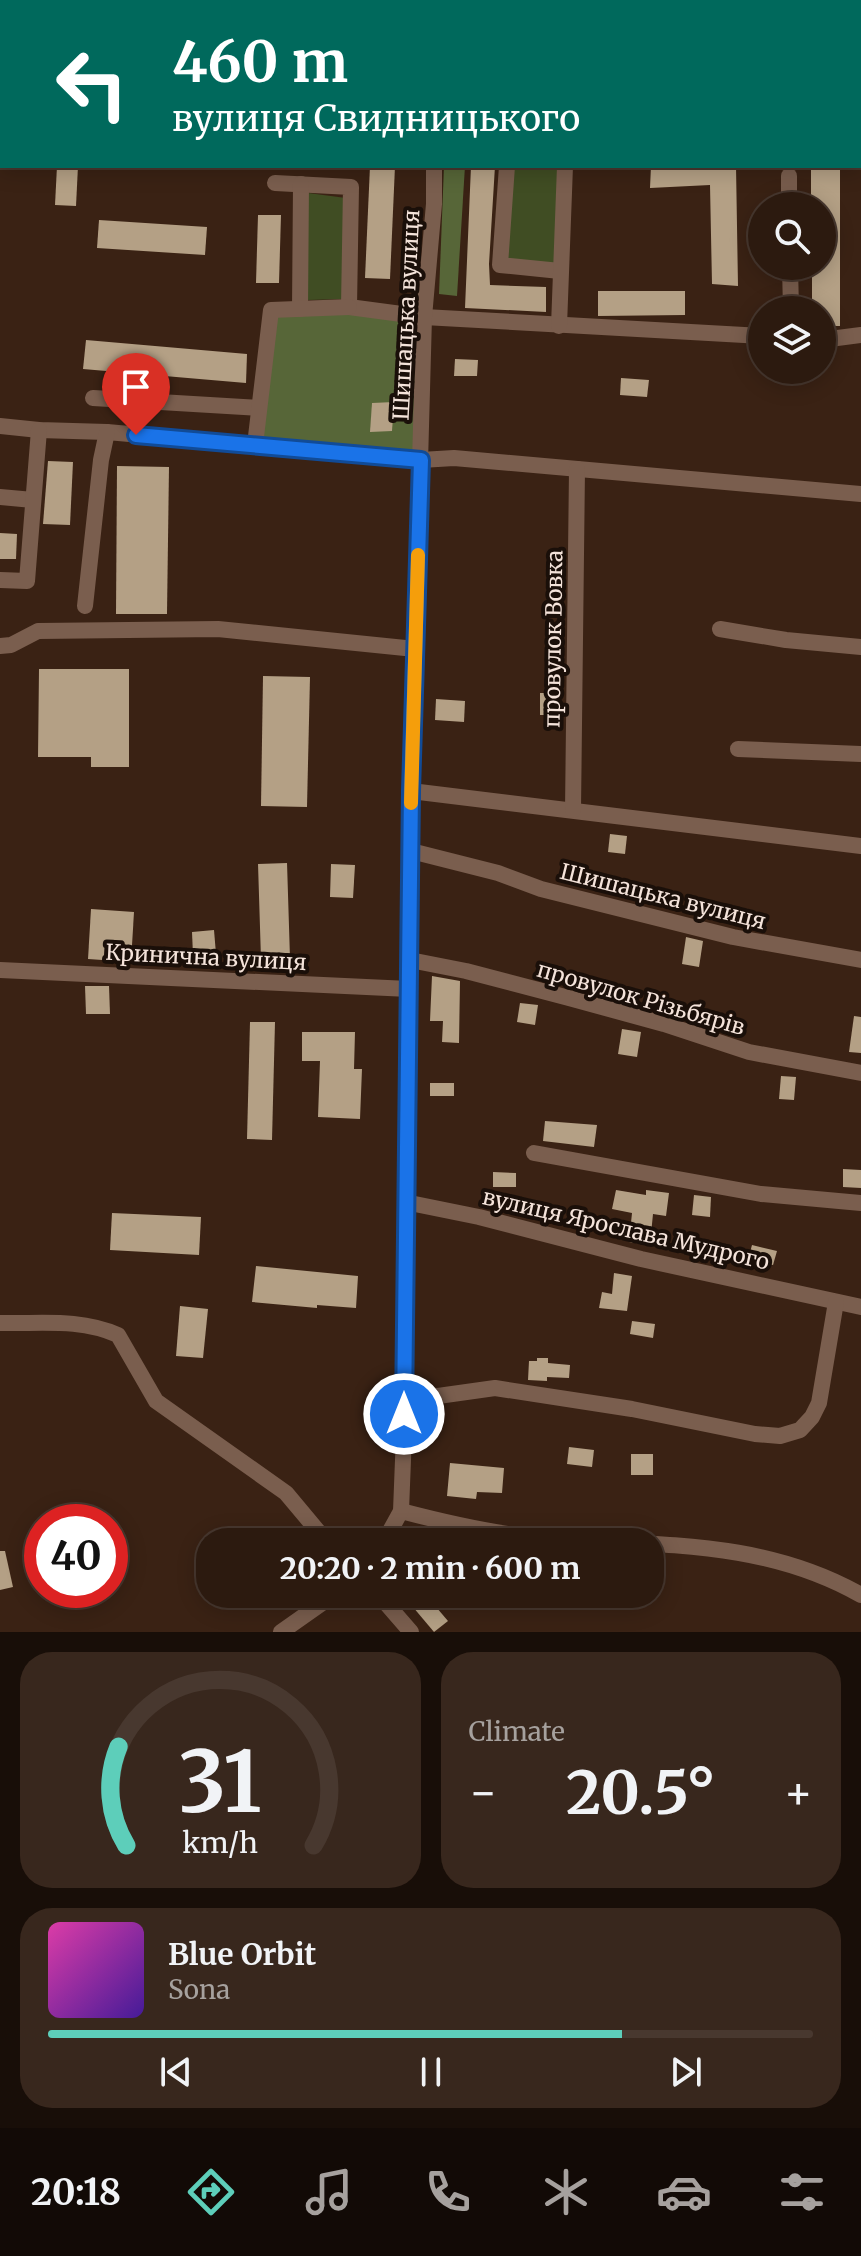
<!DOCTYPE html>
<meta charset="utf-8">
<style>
body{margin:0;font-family:Merriweather,serif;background:#38271d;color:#f1f3f6;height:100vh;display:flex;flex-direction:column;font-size:30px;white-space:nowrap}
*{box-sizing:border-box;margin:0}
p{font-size:26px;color:#a6a19e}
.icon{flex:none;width:44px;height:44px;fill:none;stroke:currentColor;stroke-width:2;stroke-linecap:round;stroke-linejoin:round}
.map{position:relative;height:1632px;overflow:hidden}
.side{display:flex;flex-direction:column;gap:20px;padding:20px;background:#180e08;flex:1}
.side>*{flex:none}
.banner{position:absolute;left:0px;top:0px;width:862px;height:168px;box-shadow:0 4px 20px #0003,0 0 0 2px #48382f;background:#00695c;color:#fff;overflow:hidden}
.fabs{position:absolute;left:748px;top:192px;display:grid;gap:16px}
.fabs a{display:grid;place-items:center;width:88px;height:88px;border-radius:50%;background:#2c1a0f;box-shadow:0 4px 20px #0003,0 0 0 2px #48382f;font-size:40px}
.speed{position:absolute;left:24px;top:1504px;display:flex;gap:16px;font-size:40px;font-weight:700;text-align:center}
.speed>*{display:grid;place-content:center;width:104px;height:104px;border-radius:50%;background:#2c1a0f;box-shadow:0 4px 20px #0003,0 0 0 2px #48382f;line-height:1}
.speed .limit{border:12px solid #d22;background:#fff;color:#111}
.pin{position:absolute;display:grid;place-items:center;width:68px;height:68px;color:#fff;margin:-82px -34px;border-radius:50% 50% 50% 0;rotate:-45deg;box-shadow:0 0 8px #0007}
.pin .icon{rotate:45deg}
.me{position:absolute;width:88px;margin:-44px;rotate:0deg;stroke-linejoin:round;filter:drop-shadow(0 0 6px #0008)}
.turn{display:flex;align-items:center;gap:28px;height:168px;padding:0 40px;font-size:36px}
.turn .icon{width:104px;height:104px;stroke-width:2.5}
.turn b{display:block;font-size:56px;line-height:68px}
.big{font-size:60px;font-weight:700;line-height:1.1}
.side .card{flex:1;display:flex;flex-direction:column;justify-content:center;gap:12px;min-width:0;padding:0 28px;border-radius:32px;background:#38271d}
.side .dial{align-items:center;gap:0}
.dial svg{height:208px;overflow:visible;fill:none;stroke:#48382f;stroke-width:7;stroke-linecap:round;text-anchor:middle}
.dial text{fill:#f1f3f6;stroke:none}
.song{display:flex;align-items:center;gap:24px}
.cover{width:96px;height:96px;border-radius:12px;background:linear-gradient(135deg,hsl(320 70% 55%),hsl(260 70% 35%))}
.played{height:8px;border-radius:4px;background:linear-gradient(90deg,#5dceba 75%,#48382f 75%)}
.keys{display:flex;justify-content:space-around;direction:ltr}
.heat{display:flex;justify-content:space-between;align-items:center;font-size:44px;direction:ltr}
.side .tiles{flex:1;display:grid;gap:20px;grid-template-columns:1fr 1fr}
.card:last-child{grid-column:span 2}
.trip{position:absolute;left:196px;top:1528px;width:468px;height:80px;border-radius:32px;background:#2c1a0f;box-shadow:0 4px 20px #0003,0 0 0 2px #48382f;font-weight:700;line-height:80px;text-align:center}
.tab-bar{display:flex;height:128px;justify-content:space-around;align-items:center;background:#120a06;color:#a6a19e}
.tab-bar .icon{width:56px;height:56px}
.tab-bar .current{color:#5dceba}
.tab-bar b{font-size:36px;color:#f1f3f6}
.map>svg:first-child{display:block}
.green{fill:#404d23}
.forest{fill:#576638}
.building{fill:#b4a085}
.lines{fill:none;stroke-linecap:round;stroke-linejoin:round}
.minor{stroke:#7a5e4e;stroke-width:16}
.route-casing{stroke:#114b97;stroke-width:20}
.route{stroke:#1a73e8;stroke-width:14}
.slow{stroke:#f59e0b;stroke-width:14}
.labels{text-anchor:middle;stroke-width:8;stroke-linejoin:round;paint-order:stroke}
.street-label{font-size:22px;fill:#f4e3da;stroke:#1a0f09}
</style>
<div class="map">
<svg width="861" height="1632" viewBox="0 0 861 1632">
<rect width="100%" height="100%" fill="#3a2214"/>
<g class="green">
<path d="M512,166h49l-5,101 -51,-5z"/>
<path d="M308,193l38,5 -3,101 -36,1z"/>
</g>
<g class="forest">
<path d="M444,166h21l-8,130 -18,-2z"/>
<path d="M271,310l153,7 -3,143 -166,-15z"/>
</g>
<g class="building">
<path d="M57,166h21l-2,40 -21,-1z"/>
<path d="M370,166h25l-5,113 -25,-1z"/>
<path d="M471,166h24l-6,98 1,21 56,2v25l-81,-4z"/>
<path d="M651,166h85l2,120 -26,-2 -2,-99 -60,3z"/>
<path d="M811,166h29v160h-18v-16h-10v-44h10v-60h-11z"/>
<path d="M258,215h23l-2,68h-23z"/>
<path d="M99,220l108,7 -2,28 -108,-7z"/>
<path d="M598,291h87v24l-87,1z"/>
<path d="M86,340l161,14 -1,29 -163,-14z"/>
<path d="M455,359l23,1 -1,16h-23z"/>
<path d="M621,378l28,2 -2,17 -27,-2z"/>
<path d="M394,402l-2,29 -22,1 2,-29z"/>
<path d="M48,461l25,1 -3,63 -27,-1z"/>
<path d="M117,466l52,1 -2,147h-51z"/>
<path d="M0,533l17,1 -1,25h-16z"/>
<path d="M39,669h90v98h-38v-10h-53z"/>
<path d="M263,676l47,1 -3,130 -46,-1z"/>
<rect x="540" y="693" width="16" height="22"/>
<path d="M436,699l29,2 -1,21 -29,-2z"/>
<path d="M610,834l17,2 -2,18 -17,-2z"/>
<path d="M287,863l3,96 -29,1 -3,-96z"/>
<path d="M331,864l24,1 -2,33 -23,-1z"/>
<path d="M91,909l43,3 -3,50 -43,-3z"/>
<path d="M214,930l2,24 -23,1 -1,-23z"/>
<path d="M686,937l17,4 -4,26 -17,-3z"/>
<path d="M432,976l28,5 -1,62 -17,-1 1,-21h-13z"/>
<path d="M85,986h24l1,28h-24z"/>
<path d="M520,1003l18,2 -3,20 -18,-3z"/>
<path d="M854,1016l7,1v36l-12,-1z"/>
<path d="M250,1022h25l-3,118 -25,-1z"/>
<path d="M622,1029l19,3 -4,25 -19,-3z"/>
<path d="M302,1032h53l-1,37h8l-2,50 -42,-2 2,-56h-18z"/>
<path d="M781,1076l15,1 -2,23 -15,-1z"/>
<rect x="430" y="1083" width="24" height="13"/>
<path d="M545,1121l52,4 -3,22 -51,-6z"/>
<path d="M843,1169l18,1v18l-18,-1z"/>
<path d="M493,1172l23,1v14h-23z"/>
<path d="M616,1190l30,5v-5l23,3 -3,23 -13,-2 -3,30 -21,-2 3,-29 -20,-4z"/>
<path d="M694,1195l17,2 -1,20 -18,-2z"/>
<path d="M112,1213l89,4 -2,38 -89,-5z"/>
<path d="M752,1245l25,6 -4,14 -25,-5z"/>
<path d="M256,1266l102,10 -2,32 -39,-3v3l-65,-6z"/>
<path d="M614,1273l18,3 -5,35 -28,-3 3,-16 10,2z"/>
<path d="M180,1306l28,3 -5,49 -27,-2z"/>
<path d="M632,1321l23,3 -2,14 -23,-4z"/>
<path d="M537,1358h11v5l22,2 -1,13 -22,-1v4l-19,-1 1,-19h8z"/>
<path d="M569,1447l25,3 -2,17 -25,-3z"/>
<rect x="631" y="1454" width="22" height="21"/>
<path d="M450,1463l54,5 -2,25 -25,-1 -1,7 -29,-3z"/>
<path d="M0,1551h5l8,36 -13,3z"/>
<path d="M402,1594h23l23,27 -14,11z"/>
</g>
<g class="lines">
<g class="minor">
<path d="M860,0l1,5"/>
<path d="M442,2v-2"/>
<path d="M0,78l2,1"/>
<path d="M507,166l-7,99 60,6"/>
<path d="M789,176v30"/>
<path d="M275,183l76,4 -2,120 75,10 338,19"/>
<path d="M790,266l1,44"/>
<path d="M300,309l1,-125"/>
<path d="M559,326l6,-160"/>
<path d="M822,340l39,-5"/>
<path d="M93,398l166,10"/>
<path d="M0,426l39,4 68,2 314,28 33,-2 407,36"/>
<path d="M255,445l16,-135 78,-3"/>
<path d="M0,497l33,3"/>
<path d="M0,580l27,1 12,-151"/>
<path d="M85,606l16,-146 6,-28"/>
<path d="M720,629l66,11 75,7"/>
<path d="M0,646l11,-1 27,-14 180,-2 197,20"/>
<path d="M738,749l123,5"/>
<path d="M411,791l450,55"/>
<path d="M573,810l4,-341"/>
<path d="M411,851l87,22 43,16 192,48 128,23"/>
<path d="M410,960l56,11 103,27 95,26 85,28 112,21"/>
<path d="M0,970l409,19"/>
<path d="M534,1153l227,41 100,9"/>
<path d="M405,1202l74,15 162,42 220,48"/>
<path d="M0,1323c41,1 79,-5 118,12l38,66 130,92 41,49"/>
<path d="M404,1394l34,2 57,-8 137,21 123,25 25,2 20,-6 12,-13 7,-14 17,-101"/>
<path d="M401,1511c42,11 88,22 132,26 114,10 224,-1 328,58"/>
<path d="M384,1542l17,-31 3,-77 7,-643 13,-474 10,-113v-38"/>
<path d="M378,1594l33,38"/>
<path d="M281,1632l54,-38"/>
</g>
</g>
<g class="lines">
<defs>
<path id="route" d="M136,435l285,25 -10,331 -7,623"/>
</defs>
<use href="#route" class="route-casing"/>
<use href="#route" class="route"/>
<path class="slow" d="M411,803l7,-248"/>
</g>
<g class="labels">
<g class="street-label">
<text transform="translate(406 315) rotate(-87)" y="8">Шишацька вулиця</text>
<text transform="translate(553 639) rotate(-89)" y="8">провулок Вовка</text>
<text transform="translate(663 896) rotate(14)" y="8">Шишацька вулиця</text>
<text transform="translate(206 957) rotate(3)" y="8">Кринична вулиця</text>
<text transform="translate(641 998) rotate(16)" y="8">провулок Різьбярів</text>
<text transform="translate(626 1229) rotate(13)" y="8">вулиця Ярослава Мудрого</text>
</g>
</g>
</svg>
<div class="fabs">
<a><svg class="icon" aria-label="search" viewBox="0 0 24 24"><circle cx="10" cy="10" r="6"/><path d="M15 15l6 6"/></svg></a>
<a><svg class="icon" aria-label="layers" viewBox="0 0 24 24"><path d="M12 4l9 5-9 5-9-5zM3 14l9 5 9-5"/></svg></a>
</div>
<div class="speed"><div class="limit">40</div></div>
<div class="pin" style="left:136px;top:435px;background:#d93025"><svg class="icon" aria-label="arrive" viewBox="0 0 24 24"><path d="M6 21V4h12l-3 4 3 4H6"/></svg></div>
<svg class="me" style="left:404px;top:1414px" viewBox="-20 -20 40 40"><circle r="17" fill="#1a73e8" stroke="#fff" stroke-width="3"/><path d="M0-11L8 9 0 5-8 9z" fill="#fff"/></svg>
<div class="trip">20:20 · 2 min · 600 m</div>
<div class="banner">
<div class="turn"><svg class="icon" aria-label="left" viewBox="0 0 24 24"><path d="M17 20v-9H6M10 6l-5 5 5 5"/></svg><div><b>460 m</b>вулиця Свидницького</div></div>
</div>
</div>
<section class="side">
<div class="tiles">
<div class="card dial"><svg viewBox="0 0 100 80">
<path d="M14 69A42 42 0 1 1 86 69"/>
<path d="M14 69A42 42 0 0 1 11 31" stroke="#5dceba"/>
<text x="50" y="56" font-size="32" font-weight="700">31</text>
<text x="50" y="72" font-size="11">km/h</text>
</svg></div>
<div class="card"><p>Climate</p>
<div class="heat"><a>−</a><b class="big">20.5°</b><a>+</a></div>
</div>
<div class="card">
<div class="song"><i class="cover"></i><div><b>Blue Orbit</b><p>Sona</p></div></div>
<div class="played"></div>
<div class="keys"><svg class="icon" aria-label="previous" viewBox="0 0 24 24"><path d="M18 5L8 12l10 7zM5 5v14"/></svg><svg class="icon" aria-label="pause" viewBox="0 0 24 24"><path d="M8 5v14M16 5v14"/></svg><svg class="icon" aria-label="next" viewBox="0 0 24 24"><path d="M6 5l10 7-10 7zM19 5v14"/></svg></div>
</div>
</div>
</section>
<nav class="tab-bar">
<b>20:18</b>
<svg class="icon current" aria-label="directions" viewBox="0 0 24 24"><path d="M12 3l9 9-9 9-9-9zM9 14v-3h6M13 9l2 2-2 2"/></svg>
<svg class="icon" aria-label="music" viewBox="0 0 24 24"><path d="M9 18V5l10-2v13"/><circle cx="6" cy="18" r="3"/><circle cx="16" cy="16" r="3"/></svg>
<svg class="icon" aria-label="phone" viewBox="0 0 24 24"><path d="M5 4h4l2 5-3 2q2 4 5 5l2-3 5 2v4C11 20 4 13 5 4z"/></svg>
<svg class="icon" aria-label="climate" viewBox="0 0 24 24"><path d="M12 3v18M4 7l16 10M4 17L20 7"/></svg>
<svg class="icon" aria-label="car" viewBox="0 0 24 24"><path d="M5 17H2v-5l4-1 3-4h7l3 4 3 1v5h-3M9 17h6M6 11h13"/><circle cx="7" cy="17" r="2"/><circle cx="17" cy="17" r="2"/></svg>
<svg class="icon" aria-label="filters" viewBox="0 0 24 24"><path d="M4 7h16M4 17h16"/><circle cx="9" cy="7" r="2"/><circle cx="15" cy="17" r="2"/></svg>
</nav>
